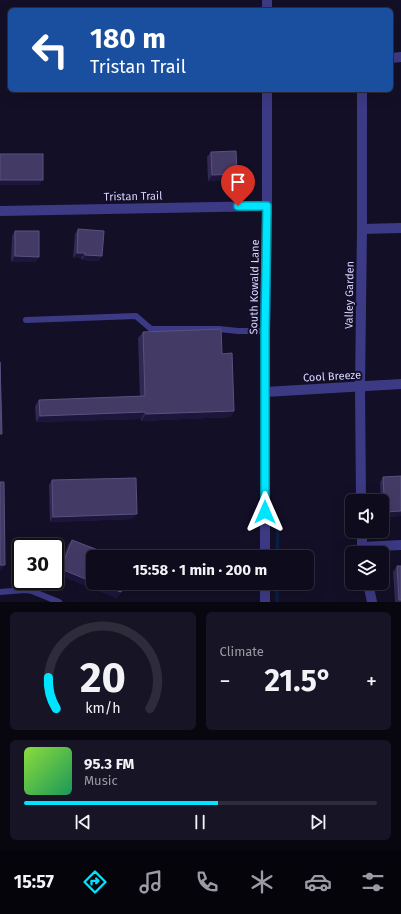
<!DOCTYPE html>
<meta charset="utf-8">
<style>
body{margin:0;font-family:"Fira Sans",sans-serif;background:#171425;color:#f1f3f6;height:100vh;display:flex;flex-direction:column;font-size:15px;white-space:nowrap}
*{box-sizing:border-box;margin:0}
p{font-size:13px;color:#9b9ba3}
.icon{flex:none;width:22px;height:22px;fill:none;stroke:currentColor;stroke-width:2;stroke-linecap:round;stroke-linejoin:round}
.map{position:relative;height:602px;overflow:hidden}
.panel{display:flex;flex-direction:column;gap:10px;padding:10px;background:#08060f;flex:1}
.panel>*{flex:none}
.top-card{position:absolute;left:8px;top:8px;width:385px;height:84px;border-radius:6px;box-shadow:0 4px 16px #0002,0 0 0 1px #2e2b3b;background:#1a4fa0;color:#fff;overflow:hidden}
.fabs{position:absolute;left:345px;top:494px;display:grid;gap:8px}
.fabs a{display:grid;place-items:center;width:44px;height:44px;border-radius:6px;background:#0e0b1c;box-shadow:0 4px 16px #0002,0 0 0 1px #2e2b3b;font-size:20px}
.speed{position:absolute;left:12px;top:538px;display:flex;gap:8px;font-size:20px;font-weight:700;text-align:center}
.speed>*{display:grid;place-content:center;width:52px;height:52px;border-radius:50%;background:#0e0b1c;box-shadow:0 4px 16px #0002,0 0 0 1px #2e2b3b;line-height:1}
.speed .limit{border:2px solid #111;border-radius:6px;background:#fff;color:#111}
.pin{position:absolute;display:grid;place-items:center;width:34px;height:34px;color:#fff;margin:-41px -17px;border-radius:50% 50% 50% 0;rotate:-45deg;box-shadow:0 0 4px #0007}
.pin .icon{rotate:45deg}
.me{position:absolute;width:44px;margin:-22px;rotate:0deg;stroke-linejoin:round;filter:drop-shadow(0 0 3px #0008)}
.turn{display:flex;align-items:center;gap:14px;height:84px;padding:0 16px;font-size:18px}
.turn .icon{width:52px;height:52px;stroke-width:2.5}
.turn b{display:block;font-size:28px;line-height:34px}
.big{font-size:30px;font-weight:700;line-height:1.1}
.panel .card{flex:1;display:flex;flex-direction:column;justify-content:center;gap:6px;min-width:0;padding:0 14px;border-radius:6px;background:#171425}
.panel .dial{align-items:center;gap:0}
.dial svg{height:104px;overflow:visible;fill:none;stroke:#2e2b3b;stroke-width:7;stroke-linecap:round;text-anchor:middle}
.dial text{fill:#f1f3f6;stroke:none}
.song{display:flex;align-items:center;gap:12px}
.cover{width:48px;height:48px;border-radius:6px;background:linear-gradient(135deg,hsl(90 70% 55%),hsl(150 70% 35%))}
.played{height:4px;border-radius:2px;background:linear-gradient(90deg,#00e5ff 55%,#2e2b3b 55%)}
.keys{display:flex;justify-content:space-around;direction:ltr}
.heat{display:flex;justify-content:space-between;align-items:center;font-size:22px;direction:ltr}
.panel .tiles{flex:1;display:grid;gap:10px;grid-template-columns:1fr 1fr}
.card:last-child{grid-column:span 2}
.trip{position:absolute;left:86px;top:550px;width:228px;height:40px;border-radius:6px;background:#0e0b1c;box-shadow:0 4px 16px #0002,0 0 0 1px #2e2b3b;font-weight:700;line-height:40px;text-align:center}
.tab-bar{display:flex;height:64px;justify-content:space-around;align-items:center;background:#06040b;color:#9b9ba3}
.tab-bar .icon{width:28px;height:28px}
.tab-bar .selected{color:#00e5ff}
.tab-bar b{font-size:18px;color:#f1f3f6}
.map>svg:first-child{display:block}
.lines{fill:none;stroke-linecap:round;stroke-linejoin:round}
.stream{stroke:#0a1f44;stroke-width:3.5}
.lane{stroke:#3d3a85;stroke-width:6}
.street{stroke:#3d3a85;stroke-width:10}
.wall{fill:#312854}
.shaded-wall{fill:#1d163a}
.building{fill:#433a66;stroke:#5a527e}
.route-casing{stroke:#0095a6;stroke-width:10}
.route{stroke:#00e5ff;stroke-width:7}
.labels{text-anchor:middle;stroke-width:4;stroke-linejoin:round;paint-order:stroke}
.street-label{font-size:11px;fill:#d9d4ff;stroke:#130f26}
</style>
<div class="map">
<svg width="401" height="602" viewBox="0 0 401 602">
<rect width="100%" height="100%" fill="#130f26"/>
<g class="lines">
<g class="stream">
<path d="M277,557l1,-32"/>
<path d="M277,602v-19"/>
</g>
<g class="lane">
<path d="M26,320l110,-4 15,13h68l19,2h27"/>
<path d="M0,592l25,-2 7,1 27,11"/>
</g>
<g class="street">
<path d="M267,0v10"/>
<path d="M391,58l10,-1"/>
<path d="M0,211l267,-5"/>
<path d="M362,229l39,-1"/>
<path d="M265,392l136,-8"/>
<path d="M361,501l-1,-114 2,-158v-139"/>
<path d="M362,531v16l1,6"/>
<path d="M362,547l39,-2"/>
<path d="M265,557v-226l2,-125v-116"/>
<path d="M265,583v19"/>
<path d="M368,583l4,19"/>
</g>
</g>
<g class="wall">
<path d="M211,152l26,22 -3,5 -26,2 -1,-24z"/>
<path d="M78,229l21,32 -17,-1 -1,-2h-8l2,-24z"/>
<path d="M15,231l24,26 -4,5h-24l1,-26z"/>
<path d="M143,332l79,22 12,57 -4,6 -89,4v-2l-105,3 -1,-16 4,-6 101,-3 -2,-59z"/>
<path d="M383,477l18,39 -19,1v-16h-1l-1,-18z"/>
<path d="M52,480l81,39 -83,3 -1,-37z"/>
<path d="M72,540l49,52 -4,6 -60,-24 11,-29z"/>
<path d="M397,566l4,36h-6l-2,-30z"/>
</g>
<g class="shaded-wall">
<path d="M237,174l-3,5 -26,2 4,-6z"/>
<path d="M0,180h43l-4,5h-39z"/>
<path d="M77,253h8l-4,5h-8z"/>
<path d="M85,255l17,1 -3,5 -17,-1z"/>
<path d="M15,256l24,1 -4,5h-24z"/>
<path d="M234,411l-4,6 -89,4 5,-7z"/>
<path d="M145,412l-4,7 -105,3 4,-6z"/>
<path d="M401,511v5l-19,1v-1l3,-4z"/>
<path d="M137,514l-4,5 -83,3 3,-5z"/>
<path d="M0,565h5l-3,5h-2z"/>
<path d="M61,569l32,13v1h3l25,9 -4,6 -60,-24z"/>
</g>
<g class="building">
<path d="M236,151l1,23 -25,1 -1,-23z"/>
<rect x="0" y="154" width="43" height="26"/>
<path d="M78,229l26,2 -2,25 -17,-1v-2h-8z"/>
<path d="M15,231h24v26l-24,-1z"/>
<path d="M221,329l1,25 10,-1 2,58 -88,3 -1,-2 -105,4 -1,-16 106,-4 -2,-64z"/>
<path d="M0,362l2,72h-2z"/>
<path d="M401,476v35l-16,1 -2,-35z"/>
<path d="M136,478l1,36 -84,3 -1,-37z"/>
<path d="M0,482h4l1,83h-5z"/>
<path d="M72,540l44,17h-23v25l-32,-13z"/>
<path d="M397,566h4v34h-2z"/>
<path d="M96,583h29l-4,9z"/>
</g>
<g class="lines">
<defs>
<path id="route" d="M238,206h29l-2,125v181"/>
</defs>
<use href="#route" class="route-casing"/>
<use href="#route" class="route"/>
</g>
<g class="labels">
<g class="street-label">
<text transform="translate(133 196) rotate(-1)" y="4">Tristan Trail</text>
<text transform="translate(254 287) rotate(-89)" y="4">South Kowald Lane</text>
<text transform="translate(349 295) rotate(-89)" y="4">Valley Garden</text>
<text transform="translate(332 376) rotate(-3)" y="4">Cool Breeze</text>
</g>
</g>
</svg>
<div class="fabs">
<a><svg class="icon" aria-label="sound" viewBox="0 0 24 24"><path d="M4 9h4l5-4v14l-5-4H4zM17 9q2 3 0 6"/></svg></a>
<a><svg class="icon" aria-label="layers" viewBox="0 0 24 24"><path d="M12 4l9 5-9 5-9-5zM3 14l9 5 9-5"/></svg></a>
</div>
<div class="speed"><div class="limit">30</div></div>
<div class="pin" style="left:238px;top:206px;background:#d93025"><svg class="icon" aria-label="arrive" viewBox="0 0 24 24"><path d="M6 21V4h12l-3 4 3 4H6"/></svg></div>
<svg class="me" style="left:265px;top:512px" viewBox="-20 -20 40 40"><path d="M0-17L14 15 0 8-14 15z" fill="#00e5ff" stroke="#fff" stroke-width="4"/></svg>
<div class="trip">15:58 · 1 min · 200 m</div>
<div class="top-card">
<div class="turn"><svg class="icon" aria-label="left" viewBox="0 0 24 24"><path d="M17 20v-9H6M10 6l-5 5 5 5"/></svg><div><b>180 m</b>Tristan Trail</div></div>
</div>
</div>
<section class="panel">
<div class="tiles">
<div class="card dial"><svg viewBox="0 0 100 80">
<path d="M14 69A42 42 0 1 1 86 69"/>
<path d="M14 69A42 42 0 0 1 8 45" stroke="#00e5ff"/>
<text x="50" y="56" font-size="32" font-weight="700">20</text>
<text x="50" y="72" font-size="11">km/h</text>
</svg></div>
<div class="card"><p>Climate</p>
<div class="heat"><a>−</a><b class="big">21.5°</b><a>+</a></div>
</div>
<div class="card">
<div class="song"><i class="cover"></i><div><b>95.3 FM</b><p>Music</p></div></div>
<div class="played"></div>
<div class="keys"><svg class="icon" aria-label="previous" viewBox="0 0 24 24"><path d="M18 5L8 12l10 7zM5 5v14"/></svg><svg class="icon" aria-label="pause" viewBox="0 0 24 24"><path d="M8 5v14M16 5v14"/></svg><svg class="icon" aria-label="next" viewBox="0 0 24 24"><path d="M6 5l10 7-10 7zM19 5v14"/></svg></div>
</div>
</div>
</section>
<nav class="tab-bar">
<b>15:57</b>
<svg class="icon selected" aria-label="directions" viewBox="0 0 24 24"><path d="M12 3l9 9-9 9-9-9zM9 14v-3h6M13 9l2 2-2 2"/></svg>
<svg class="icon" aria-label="music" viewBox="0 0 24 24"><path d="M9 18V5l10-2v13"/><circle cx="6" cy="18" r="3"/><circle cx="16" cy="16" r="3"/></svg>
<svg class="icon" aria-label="phone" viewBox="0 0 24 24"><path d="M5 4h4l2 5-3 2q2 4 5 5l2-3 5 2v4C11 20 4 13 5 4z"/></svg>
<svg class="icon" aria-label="climate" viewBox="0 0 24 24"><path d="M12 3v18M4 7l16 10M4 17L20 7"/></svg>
<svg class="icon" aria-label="car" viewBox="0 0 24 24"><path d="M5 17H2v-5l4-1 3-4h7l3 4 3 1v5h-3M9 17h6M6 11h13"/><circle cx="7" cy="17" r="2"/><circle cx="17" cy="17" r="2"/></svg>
<svg class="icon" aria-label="filters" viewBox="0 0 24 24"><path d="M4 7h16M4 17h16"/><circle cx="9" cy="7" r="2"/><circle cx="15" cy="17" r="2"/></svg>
</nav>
